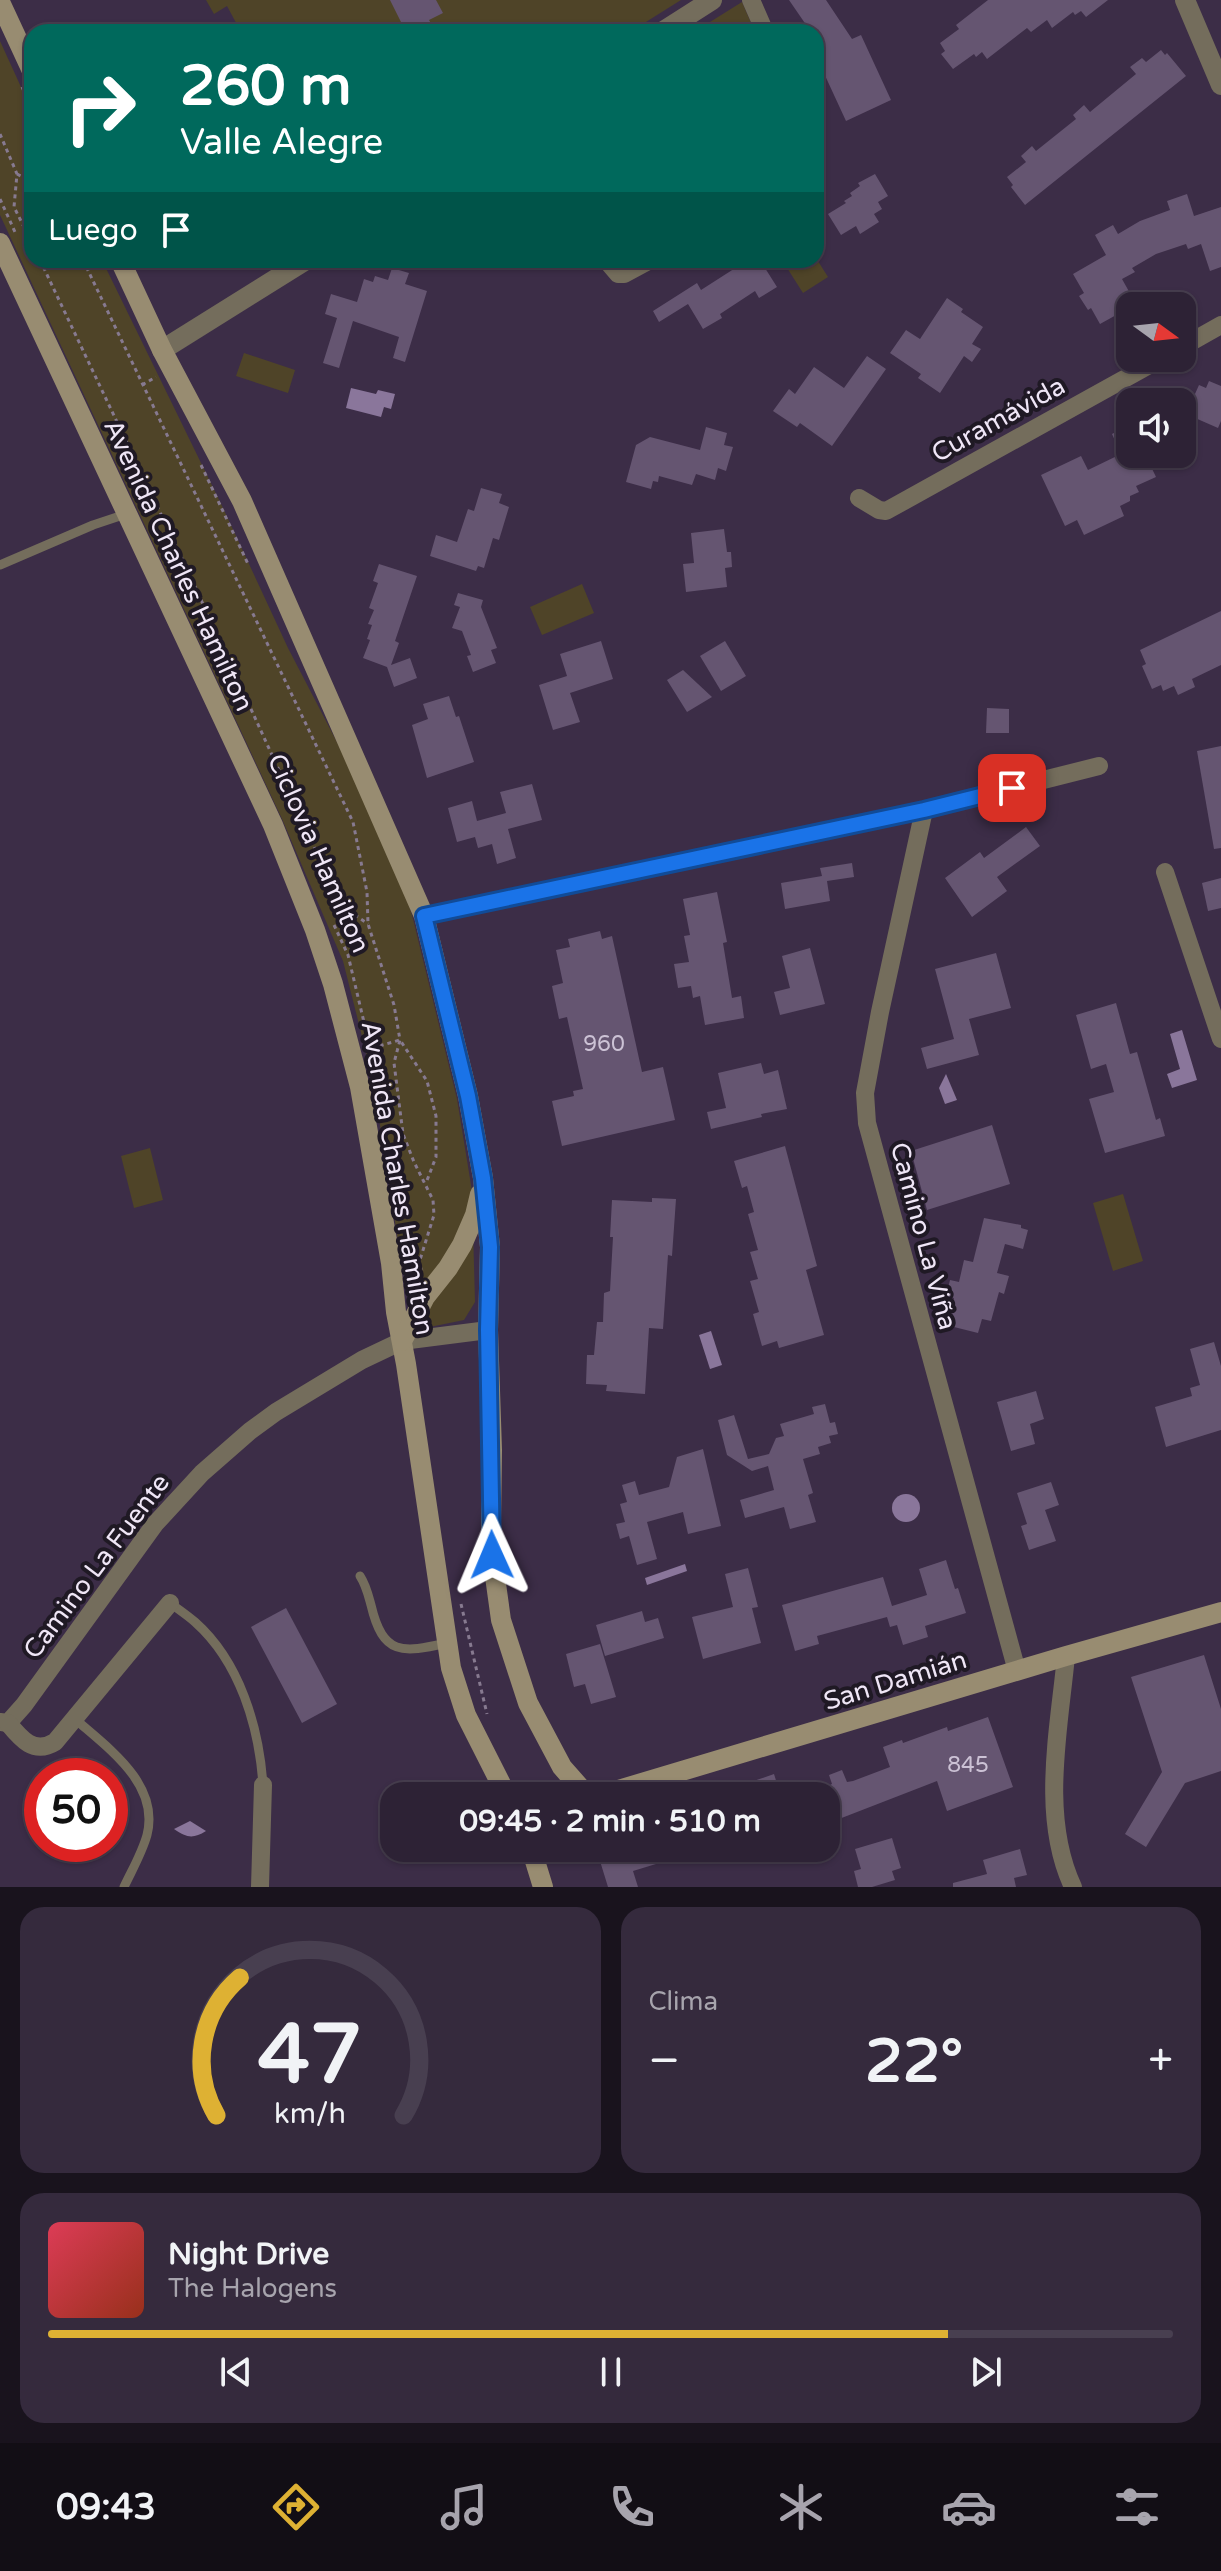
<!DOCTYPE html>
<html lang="es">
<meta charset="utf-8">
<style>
body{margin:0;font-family:"Varela Round",sans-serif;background:#352a3d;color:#f1f3f6;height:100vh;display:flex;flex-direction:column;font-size:30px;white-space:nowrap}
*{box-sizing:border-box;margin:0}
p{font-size:26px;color:#a7a4ad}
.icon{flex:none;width:44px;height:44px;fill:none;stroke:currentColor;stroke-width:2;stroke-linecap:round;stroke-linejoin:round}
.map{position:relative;height:1887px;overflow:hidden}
.details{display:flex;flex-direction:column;gap:20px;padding:20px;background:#19131d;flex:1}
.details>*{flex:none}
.banner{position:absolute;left:24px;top:24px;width:800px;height:244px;border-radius:24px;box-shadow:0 2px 6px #0004,0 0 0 2px #483f50;background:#00695c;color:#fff;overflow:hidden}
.needle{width:52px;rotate:105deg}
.tools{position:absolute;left:1116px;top:292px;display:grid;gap:16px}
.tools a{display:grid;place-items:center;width:80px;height:80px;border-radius:16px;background:#2d2235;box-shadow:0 2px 6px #0004,0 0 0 2px #483f50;font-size:40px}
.speed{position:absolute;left:24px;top:1758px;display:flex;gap:16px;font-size:40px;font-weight:700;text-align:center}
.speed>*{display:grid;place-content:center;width:104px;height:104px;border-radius:50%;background:#2d2235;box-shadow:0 2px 6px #0004,0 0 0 2px #483f50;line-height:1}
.speed .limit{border:12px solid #d22;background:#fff;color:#111}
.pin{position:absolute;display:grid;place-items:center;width:68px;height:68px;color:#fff;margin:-34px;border-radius:16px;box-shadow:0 4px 12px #0006}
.me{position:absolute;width:88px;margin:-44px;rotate:359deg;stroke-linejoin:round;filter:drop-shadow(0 0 6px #0008)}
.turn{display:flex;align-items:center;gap:28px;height:168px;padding:0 24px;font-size:36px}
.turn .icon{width:104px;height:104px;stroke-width:2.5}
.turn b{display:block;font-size:56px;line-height:68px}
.then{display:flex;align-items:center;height:76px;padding:0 24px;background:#0003;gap:16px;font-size:30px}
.big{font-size:60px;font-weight:700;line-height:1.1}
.details .widget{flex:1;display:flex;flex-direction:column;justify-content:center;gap:12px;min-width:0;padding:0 28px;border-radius:24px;background:#352a3d}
.details .dial{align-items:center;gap:0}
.dial svg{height:208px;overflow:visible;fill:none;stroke:#483f50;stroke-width:7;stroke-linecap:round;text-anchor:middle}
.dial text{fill:#f1f3f6;stroke:none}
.song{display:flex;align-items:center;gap:24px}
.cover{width:96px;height:96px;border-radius:12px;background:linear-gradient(135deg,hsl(350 70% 55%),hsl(10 70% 35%))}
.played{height:8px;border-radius:4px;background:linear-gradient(90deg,#deb133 80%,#483f50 80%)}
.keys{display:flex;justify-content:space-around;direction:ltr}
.heat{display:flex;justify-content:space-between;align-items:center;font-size:44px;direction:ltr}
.details .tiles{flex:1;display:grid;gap:20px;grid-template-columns:1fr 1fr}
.widget:last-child{grid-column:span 2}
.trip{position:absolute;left:380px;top:1782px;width:460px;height:80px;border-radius:24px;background:#2d2235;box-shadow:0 2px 6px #0004,0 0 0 2px #483f50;font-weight:700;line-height:80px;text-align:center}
.tabs{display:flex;height:128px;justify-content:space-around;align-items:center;background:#120e15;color:#a7a4ad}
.tabs .icon{width:56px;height:56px}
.tabs .active{color:#deb133}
.tabs b{font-size:36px;color:#f1f3f6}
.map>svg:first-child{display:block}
.green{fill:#4f4428}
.water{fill:#8a769b}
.building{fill:#655571}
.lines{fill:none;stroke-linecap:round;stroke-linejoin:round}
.path{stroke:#877a90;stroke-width:3;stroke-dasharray:4 4;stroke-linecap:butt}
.service{stroke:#746d5c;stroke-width:9}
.minor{stroke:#746d5c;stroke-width:18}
.tertiary{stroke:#746d5c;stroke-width:20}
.secondary{stroke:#988c71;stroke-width:20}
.route-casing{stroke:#114b97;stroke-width:20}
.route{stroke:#1a73e8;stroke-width:14}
.labels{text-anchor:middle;stroke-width:8;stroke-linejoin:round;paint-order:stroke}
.number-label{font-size:22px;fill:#ccc2d5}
.street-label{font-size:26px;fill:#efe6f6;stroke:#1f1924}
</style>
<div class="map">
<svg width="1221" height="1887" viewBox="0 0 1221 1887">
<rect width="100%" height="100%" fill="#3c2d47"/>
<g class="green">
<path d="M206,0h475l-51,32h-389l-14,-26 -13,8z"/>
<path d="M742,2l13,30h-61z"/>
<path d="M0,41l32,70v149h70l121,248 65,140 102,196 22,71 45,184 15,92 3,111 -11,18 -39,8 -5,-3 16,-30 -34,-28 -29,-187 -30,-119 -61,-142 -282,-604z"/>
<path d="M816,258l12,19 -25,16 -21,-33z"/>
<path d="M244,353l51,17 -7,23 -52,-17z"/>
<path d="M582,584l12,29 -52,22 -12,-28z"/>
<path d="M150,1148l13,52 -29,8 -13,-52z"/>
<path d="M1123,1194l20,67 -30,10 -20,-68z"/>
</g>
<g class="water">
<path d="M351,388l25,6 2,-4 17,4 -4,15 -7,-2 -3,10 -35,-9z"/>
<path d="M1182,1030l15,50 -25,8 -5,-14 13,-5 -10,-35z"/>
<path d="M946,1074l11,26 -12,4 -6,-16z"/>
<path d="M711,1331l11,34 -12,4 -11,-34z"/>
<circle cx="906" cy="1508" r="14"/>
<path d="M685,1564l2,7 -40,14 -2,-7z"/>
<path d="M190,1821l16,10c-13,8 -19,7 -32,-2z"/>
</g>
<g class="building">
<path d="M390,0h46l7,13 -14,7 7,12h-30z"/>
<path d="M789,0h37l26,39 9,-4 30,65 -45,21 -30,-65 8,-4 -8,-12v-8h-5z"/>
<path d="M988,0h120l-22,17 -5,-6 -6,4 -2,-3 -21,16 -5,-8 -16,12 -4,-4 -40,31 -5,-7 -6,5 -2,-3 -21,15 -12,-15 4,-3 -5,-8 19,-14 -3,-4z"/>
<path d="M1161,50l4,5 2,-2 19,23 -161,129 -14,-18 2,-2 -6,-8 19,-15 -5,-6 11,-10 4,5 40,-32 -3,-4 11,-10 6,7 46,-38 -6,-7 12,-9 4,4z"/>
<path d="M875,174l13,22 -10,6 4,7 -8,5 5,8 -19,12 -4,-8 -15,9 -13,-21 18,-11 -2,-2 8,-5 -2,-3 10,-7 -2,-3z"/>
<path d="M1187,194l7,22 27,-9v60l-11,4 -9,-27 -13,5 -2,-5 -30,10 -24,14 3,4 -13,7 14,25 -36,20 -9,-16 -3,2 -9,-14 5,-3 -11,-19 33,-19 -11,-20 18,-10 5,9 22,-13 30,-11 -3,-9z"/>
<path d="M737,260h23l17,27 -18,11 -4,-7 -35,23 2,4 -19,11 -15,-25 -29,18 -6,-11 44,-28 4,7 39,-25z"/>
<path d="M392,268l17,5 -4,11 22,7 -22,71 -12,-4 6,-21 -46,-16 -14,47 -16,-5 14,-45 -12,-4 6,-20 26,8 7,-23 9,3 2,-6 13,4z"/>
<path d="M947,298l16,11 -2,3 22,15 -11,17 9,5 -9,13 -8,-6 -24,37 -22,-15 3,-4 -31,-21 16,-23 14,9z"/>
<path d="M867,356l19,13 -54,77 -32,-23 -3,4 -24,-16 16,-22 6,5 19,-27 30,21z"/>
<path d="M1209,381l12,5v35l-3,7 -32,-14 13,-29 7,3z"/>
<path d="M706,427l21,6 -3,12 9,2 -7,24 -8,-3 -3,12 -19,-6 -4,11 -33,-9 -1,6 -5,-1 -2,8 -25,-7 10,-37 14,-8 50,13z"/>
<path d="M1125,427l5,11v16h15l11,23 -20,9 3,6 -9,4v5l-10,5 4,10 -40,19 -7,-15 -12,6 -24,-51 40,-19 7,14 33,-16 -9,-20z"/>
<path d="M481,488l21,6 -3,9 10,4 -10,33 -6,-2 -9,30 -6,-2 -2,5 -46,-15 6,-21 21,7 11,-33 6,2z"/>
<path d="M724,529l3,23h4l1,15 -7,1 2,19 -41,5 -3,-28 11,-1 -3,-30z"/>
<path d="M379,564l38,12 -22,65 4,2 -8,22 19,-7 7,20 -23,9 -7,-20 -24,-9 7,-18 -3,-1 5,-14 -4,-1 6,-14 -5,-2 9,-25 -5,-2z"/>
<path d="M458,593l25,7 -2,7 16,41 -6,2 5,13 -23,9 -6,-16 4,-1 -9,-24 -10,-3 8,-21 -6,-2z"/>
<path d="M1221,611v54l-29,14 3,8 -17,8 -4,-9 -11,5 -2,-6 -9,4 -10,-23 4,-2 -6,-14z"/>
<path d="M601,641l12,38 -43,14 10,29 -27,8 -14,-45 28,-9 -7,-22z"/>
<path d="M725,641l21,35 -25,15 -21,-35z"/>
<path d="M683,670l29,27 -25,15 -20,-32z"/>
<path d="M449,696l7,21 3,-1 15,46 -47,16 -15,-53 16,-6 -5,-15z"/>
<path d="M987,708l22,1v24h-23z"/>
<path d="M1221,746v102l-7,1 -17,-98z"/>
<path d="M532,784l10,36 -34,9 8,29 -19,6 -5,-20 -14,4 -3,-11 -18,5 -9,-34 24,-7 5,20 29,-8 -6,-21z"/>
<path d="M1026,827l14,19 -43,31 10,14 -35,26 -27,-39 35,-26 4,6z"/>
<path d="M852,863l2,14 -27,4 3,20 -45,8 -4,-26 41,-7 -2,-8z"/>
<path d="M1221,878v30l-13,3 -6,-28z"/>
<path d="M717,892l10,50 -4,1 9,55 9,-2 3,22 -39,7 -5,-29 -7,2 -2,-12 -13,2 -4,-24 15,-2 -5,-26 6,-1 -7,-36z"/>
<path d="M600,931l2,8 10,-3 30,136 21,-5 12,53 -113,26 -10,-45 22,-5 -1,-5 10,-2 -16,-72 -8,2 -7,-33 11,-3 -7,-33 14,-3 -2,-8z"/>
<path d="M810,948l15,56 -45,11 -6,-23 16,-4 -8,-32z"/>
<path d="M996,953l15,55 -42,11 10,36 -52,14 -6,-21 33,-9 -19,-70z"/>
<path d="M1116,1003l14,51 7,-2 19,68 4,-2 5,18 -60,17 -16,-54 25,-7 -8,-28 -15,5 -15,-54z"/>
<path d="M761,1063l3,11 14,-4 9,39 -26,5 1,3 -51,12 -4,-17 19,-4 -8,-35z"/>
<path d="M992,1125l18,59 -83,26 -16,-59z"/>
<path d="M785,1146l32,120 -11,4 18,65 -45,13 -2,-7 -15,5 -9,-32 6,-2 -9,-31 8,-2 -8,-27 8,-2 -10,-36 6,-2 -7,-26 -5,2 -8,-27z"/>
<path d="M652,1198l24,1 -4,57 -4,-1 -5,74 -14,-1 -4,66 -39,-3 1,-6 -21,-1 1,-29h7l3,-33h6l1,-29 6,-2 3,-54h-3l2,-37 40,2z"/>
<path d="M984,1218l37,7v3l7,2 -5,19 -18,-5 -8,29 12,3 -5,18 -5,-2 -8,29 -9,-2 -4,14 -24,-6 1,-4 -7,-1 6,-24 -8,-2 4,-16 9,2 5,-22 9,2z"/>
<path d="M1214,1342l7,24v64l-55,17 -11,-40 37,-11 -2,-8 10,-3 -10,-36z"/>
<path d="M1036,1391l8,28 -14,5 5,20 -24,7 -14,-49z"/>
<path d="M825,1404l5,19 5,-1 3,12 -9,2 2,7 -13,4 2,7 -17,5 10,34 -5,2 8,27 -26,7 -6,-22 -39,11 -5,-18 34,-10 -6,-24 -16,5 -25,-16 -9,-35 16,-5 14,44 21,-5 7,-16 8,-2 -4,-12 34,-10 -2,-7z"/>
<path d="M703,1449l18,77 -33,8 -5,-22 -36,10 10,37 -20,6 -8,-29 -9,3 -4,-15 9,-2 -5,-18 7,-2 -5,-17 13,-4 4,14 30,-8 8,-30z"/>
<path d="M1051,1482l8,23 -14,5 11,31 -27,9 -8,-24 6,-2 -10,-31z"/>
<path d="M946,1560l9,29 3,-1 8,25 -41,13 3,11 -25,8 -6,-20 -7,2 -3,-10 -70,19 2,8 -24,7 -13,-46 101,-28 9,29 35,-11 -8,-26z"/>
<path d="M748,1568l10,39 -6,1 9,35 -58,16 -11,-42 41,-10 -8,-33z"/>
<path d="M286,1608l51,96 -35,19 -51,-96z"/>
<path d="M642,1611l3,11 13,-4 6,20 -59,18 -9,-31z"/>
<path d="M600,1644l16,53 -25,7 -6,-20 -11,3 -8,-33z"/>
<path d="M1204,1655l17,54v62l-36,12 -39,64 -21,-13 37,-62 -31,-95z"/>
<path d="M988,1717l25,70 -66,24 -10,-30 -98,38 -3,-9 -10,4v-27l6,-3 -3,-9 13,-5 5,12 6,-1 37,-14 -7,-20 19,-7 1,3 44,-16 1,4z"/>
<path d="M774,1774l7,22h-35l-4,-11z"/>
<path d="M892,1838l9,30 -9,3 3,9 -23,7h-14l-4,-16 7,-2 -6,-20z"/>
<path d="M596,1848h55l5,16 -23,7 5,16h-30z"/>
<path d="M1020,1849l7,26 -13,3 2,9h-63v-4l34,-9 -4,-14z"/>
</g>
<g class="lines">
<g class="path">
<path d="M22,87l10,22"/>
<path d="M0,134l17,40 -3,33 18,36"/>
<path d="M17,174l15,8"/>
<path d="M0,199l15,33"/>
<path d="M40,260l146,307 140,306 20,36 22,15"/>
<path d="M83,260l270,562 14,70 1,32 26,81 6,35 -6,23 9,71 11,28 19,38 1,15 -20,64"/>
<path d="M142,385l14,-8"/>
<path d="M201,465l48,101"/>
<path d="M334,925l14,30 25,105"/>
<path d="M372,1048l28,-8 27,41 9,35v41l-10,26"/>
<path d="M408,1265l9,5 6,-1"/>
<path d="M461,1604l26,110"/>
<path d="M523,1788l10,8"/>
</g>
<g class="service">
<path d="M0,565l93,-40 33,-11"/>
<path d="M360,1576c6,9 8,18 11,29 12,51 31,48 76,38"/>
<path d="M170,1603c8,6 17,12 25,19 45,40 64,105 68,163"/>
<path d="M75,1719c33,29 85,65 72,116 -5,18 -15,35 -23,52"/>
</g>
<g class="minor">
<path d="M751,0l14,32"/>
<path d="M606,260l12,14h6l26,-14"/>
<path d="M1182,347l39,-22"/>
<path d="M859,498l20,12 7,1 276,-153"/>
<path d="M924,810l-44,202 -15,81 2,30 150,548"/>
<path d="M1165,872l56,167"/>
<path d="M424,916l500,-106 175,-44"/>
<path d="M1066,1656c-7,74 -26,161 7,231"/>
<path d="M0,1722l8,1 16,-18 131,-181 47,-51 48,-42 26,-19 86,-52 40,-19 86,-11"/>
<path d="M8,1723c13,16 26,32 47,19l115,-139"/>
<path d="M260,1887l3,-102"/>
</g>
<g class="tertiary">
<path d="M1185,0l36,85"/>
<path d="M662,32l50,-32"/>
<path d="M162,350l144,-90"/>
</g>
<g class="secondary">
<path d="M0,2l32,69"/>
<path d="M0,243l273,582 42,105 18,54 27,103 31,176 5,49 10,52 45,304 15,47 41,81"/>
<path d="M120,260l42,90 80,151 182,415 44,180 15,82 7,69 -2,83 4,120 -1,72 1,33 9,65 27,83 34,64 22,25 21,2 461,-138 155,-44"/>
<path d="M402,1341l23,-44 23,-29 14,-23 13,-30 5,-21"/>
<path d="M531,1848l12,39"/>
</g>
</g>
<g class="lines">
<defs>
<path id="route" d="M492,1555l-4,-225 2,-83 -7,-69 -15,-82 -44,-180 500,-106 88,-22"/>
</defs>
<use href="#route" class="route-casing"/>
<use href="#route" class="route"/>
</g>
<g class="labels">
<g class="number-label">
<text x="604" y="1051">960</text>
<text x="968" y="1772">845</text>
</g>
<g class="street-label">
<text transform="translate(998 419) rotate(-29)" y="9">Curamávida</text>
<text transform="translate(179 565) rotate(65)" y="9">Avenida Charles Hamilton</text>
<text transform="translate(319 853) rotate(66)" y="9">Ciclovia Hamilton</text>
<text transform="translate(398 1178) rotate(80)" y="9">Avenida Charles Hamilton</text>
<text transform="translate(924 1236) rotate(75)" y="9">Camino La Viña</text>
<text transform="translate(96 1566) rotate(-53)" y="9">Camino La Fuente</text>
<text transform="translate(895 1680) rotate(-17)" y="9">San Damián</text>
</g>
</g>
</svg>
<div class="tools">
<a><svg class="needle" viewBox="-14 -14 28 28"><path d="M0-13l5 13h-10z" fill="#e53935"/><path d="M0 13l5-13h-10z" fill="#a7a4ad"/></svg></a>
<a><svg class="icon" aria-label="sound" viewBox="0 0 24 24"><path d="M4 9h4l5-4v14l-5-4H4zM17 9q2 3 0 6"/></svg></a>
</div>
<div class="speed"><div class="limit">50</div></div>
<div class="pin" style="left:1012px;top:788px;background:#d93025"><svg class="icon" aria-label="arrive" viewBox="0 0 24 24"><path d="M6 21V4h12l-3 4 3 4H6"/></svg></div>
<svg class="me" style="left:492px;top:1555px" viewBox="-20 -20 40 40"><path d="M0-17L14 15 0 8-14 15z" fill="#1a73e8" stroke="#fff" stroke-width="4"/></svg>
<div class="trip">09:45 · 2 min · 510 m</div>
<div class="banner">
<div class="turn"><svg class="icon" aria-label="right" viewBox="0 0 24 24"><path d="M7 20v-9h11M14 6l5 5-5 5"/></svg><div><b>260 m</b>Valle Alegre</div></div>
<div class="then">Luego<svg class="icon" aria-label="arrive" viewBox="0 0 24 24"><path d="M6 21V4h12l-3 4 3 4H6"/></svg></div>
</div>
</div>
<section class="details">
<div class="tiles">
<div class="widget dial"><svg viewBox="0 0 100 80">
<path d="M14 69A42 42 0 1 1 86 69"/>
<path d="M14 69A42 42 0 0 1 23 16" stroke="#deb133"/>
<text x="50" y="56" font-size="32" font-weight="700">47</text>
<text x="50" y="72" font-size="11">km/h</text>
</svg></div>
<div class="widget"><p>Clima</p>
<div class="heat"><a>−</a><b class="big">22°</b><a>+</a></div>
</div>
<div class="widget">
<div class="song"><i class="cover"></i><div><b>Night Drive</b><p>The Halogens</p></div></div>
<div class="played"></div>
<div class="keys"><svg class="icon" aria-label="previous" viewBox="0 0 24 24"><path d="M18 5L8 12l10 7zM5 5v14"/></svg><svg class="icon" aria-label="pause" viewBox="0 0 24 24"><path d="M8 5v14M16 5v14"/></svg><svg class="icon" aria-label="next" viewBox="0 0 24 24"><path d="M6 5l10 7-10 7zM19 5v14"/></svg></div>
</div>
</div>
</section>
<nav class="tabs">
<b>09:43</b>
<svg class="icon active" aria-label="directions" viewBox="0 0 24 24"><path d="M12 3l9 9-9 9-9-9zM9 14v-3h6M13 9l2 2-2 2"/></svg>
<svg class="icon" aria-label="music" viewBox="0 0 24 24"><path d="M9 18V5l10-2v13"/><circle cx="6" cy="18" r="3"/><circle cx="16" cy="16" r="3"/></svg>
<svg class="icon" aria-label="phone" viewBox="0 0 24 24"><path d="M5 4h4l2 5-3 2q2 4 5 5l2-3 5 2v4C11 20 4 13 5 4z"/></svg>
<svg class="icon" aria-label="climate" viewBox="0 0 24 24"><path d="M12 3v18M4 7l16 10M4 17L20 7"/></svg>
<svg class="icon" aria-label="car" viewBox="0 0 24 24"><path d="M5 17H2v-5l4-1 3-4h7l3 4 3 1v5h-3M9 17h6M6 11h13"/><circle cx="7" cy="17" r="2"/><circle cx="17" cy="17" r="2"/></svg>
<svg class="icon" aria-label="filters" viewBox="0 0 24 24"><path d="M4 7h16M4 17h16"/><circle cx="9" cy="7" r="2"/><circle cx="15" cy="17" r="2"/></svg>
</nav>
